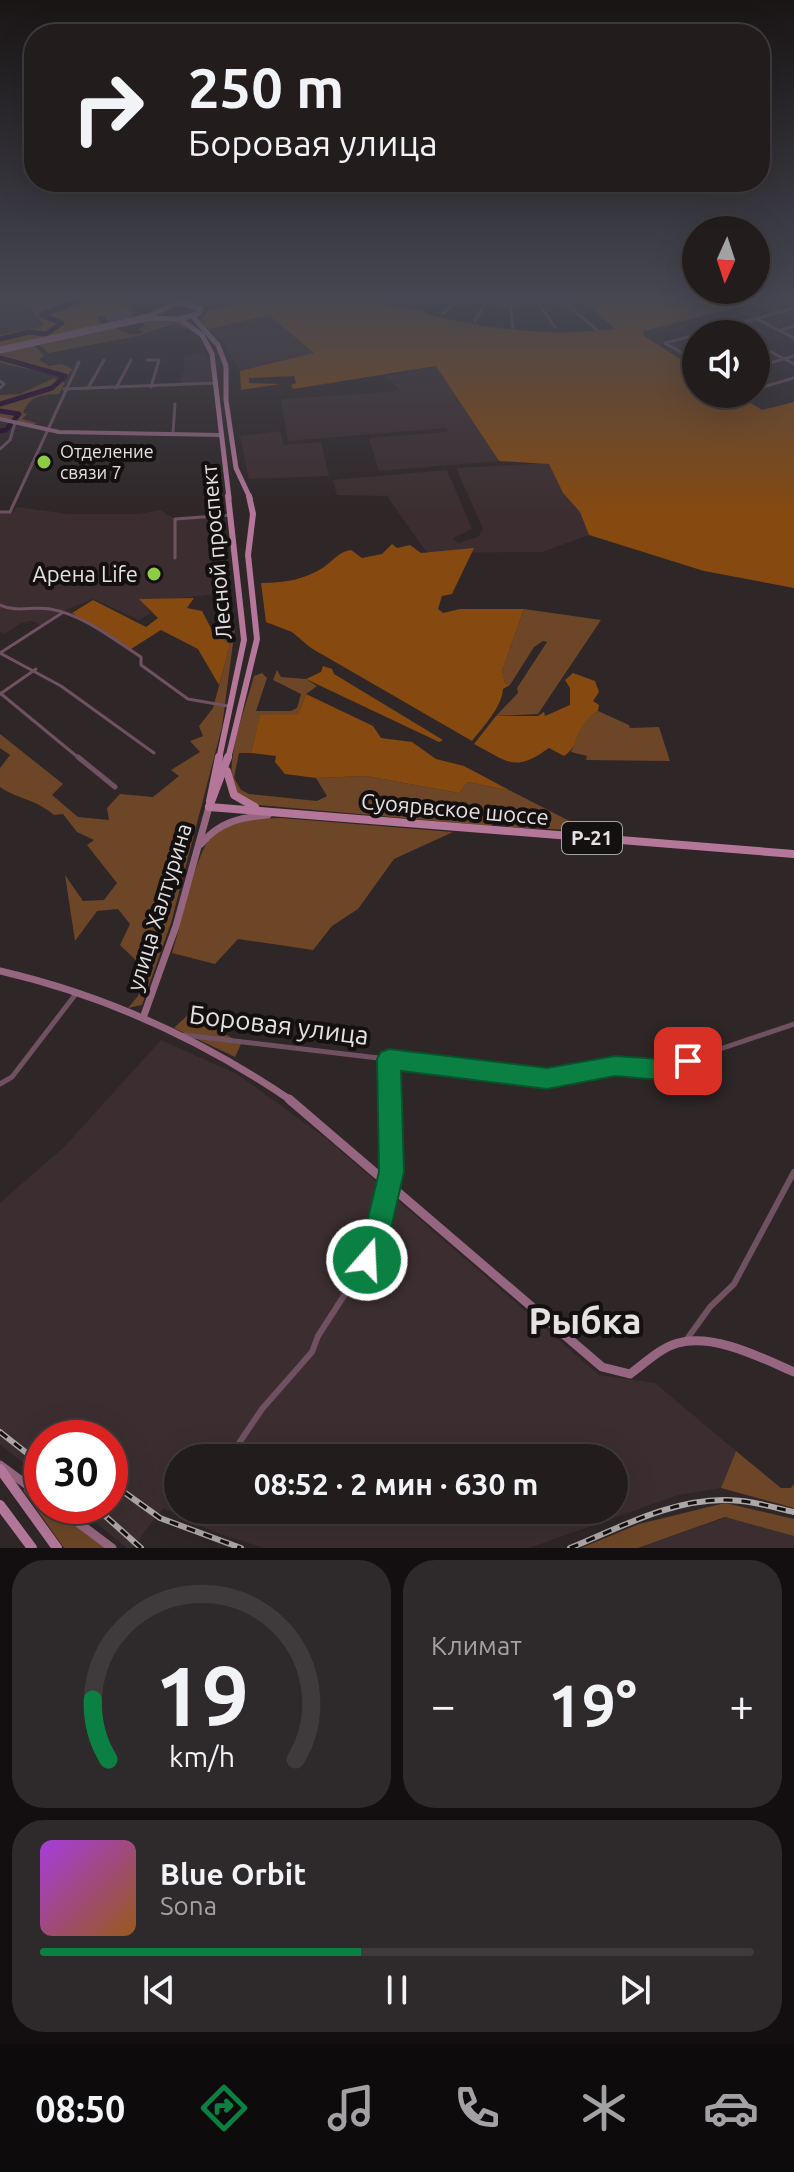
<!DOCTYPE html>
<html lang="ru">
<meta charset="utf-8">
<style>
body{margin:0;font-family:Ubuntu,sans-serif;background:#2e292a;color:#f1f3f6;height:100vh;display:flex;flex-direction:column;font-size:30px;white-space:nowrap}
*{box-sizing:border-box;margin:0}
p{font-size:26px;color:#a2a1a4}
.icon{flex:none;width:44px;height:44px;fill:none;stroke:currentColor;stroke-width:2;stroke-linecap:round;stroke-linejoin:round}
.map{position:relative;height:1548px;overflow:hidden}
.details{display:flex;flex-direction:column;gap:12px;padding:12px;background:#130f10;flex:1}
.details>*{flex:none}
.hud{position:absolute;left:24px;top:24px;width:746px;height:168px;border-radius:32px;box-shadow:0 8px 32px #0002,0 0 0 2px #3f3a3b;background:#221c1d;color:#f1f3f6;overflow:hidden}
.needle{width:52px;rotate:183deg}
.fabs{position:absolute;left:682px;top:216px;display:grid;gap:16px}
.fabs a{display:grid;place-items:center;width:88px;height:88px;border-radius:50%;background:#221c1d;box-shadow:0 8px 32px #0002,0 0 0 2px #3f3a3b;font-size:40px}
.speed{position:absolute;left:24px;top:1420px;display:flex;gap:16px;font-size:40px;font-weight:700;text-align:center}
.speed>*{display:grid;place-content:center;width:104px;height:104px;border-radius:50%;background:#221c1d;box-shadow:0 8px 32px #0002,0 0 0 2px #3f3a3b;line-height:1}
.speed .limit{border:12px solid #d22;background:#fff;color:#111}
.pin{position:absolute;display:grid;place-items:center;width:68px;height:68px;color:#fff;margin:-34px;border-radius:16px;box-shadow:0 4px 12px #0006}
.me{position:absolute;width:88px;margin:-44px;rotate:19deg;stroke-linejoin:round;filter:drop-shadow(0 0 6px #0008)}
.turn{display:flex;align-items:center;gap:28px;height:168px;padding:0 32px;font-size:36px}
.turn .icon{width:104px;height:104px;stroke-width:2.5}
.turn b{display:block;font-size:56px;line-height:68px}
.big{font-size:60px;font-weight:600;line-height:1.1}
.details .widget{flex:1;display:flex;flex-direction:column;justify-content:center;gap:12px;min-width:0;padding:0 28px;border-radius:32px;background:#2e292a}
.details .dial{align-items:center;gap:0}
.dial svg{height:208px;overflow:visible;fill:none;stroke:#3f3a3b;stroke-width:7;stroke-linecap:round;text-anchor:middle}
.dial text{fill:#f1f3f6;stroke:none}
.song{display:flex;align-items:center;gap:24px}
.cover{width:96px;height:96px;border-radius:12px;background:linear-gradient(135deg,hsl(280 70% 55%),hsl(30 70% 35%))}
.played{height:8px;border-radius:4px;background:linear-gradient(90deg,#0b8043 45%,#3f3a3b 45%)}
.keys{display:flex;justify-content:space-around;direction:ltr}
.heat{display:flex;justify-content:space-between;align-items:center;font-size:44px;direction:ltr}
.details .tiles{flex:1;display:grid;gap:12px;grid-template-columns:1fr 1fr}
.widget:last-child{grid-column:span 2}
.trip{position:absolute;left:164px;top:1444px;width:464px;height:80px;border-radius:40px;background:#221c1d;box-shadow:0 8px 32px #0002,0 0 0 2px #3f3a3b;font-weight:600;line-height:80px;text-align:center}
.tab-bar{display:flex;height:128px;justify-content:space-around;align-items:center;background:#0e0b0c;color:#a2a1a4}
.tab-bar .icon{width:56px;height:56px}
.tab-bar .active{color:#0b8043}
.tab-bar b{font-size:36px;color:#f1f3f6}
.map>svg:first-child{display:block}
.built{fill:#3c2e30;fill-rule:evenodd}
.green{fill:#6d4627}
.forest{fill:#864a10}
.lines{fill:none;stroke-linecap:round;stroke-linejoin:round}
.river{stroke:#1f0026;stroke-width:5}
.minor-far2{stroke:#6f5161;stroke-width:3}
.minor-far1{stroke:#6f5161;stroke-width:5}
.minor{stroke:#6f5161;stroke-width:6}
.tertiary{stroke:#6f5161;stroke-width:3}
.secondary-far2{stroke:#966681;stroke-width:4}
.secondary-far1{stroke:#966681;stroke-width:7}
.secondary{stroke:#966681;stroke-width:9}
.primary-far3{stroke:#b4779a;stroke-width:5}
.primary-far2{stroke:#b4779a;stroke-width:6}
.primary-far1{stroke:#b4779a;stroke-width:8}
.primary{stroke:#b4779a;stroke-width:10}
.rail-casing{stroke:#ada7a8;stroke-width:6}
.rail{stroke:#141010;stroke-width:3;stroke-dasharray:9;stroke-linecap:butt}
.route{fill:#0b8043;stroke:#07532c;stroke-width:2}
.poi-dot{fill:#8ecd43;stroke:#141010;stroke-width:3}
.labels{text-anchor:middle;stroke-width:8;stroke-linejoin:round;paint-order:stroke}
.far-poi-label{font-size:18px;fill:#e6e1e2;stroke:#141010;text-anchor:start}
.shield{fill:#141010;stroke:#a7a2a3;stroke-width:2}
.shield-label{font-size:20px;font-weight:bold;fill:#e6e1e2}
.street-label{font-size:22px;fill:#e6e1e2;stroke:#141010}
.poi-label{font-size:22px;fill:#e6e1e2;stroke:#141010;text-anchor:end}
.near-street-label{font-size:26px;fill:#e6e1e2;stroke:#141010}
.near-district-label{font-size:36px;font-weight:bold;fill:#e6e1e2;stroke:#141010}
</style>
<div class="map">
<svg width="794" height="1548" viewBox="0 0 794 1548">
<rect width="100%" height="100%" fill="#2e2627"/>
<g class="built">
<path d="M0,299h25l19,27 -44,9z"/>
<path d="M269,315l46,38 -76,18 -15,-28 -15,-14z"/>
<path d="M205,353l6,17v12l-32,3 5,-14v-15z"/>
<path d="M436,366l63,95 -120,10 -10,-33 79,-6 -2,-4 -158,13 -7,-40 3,-2 117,-8 -16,-15z"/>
<path d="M280,431l4,14 37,-3 8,34 -80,3 -9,-43z"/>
<path d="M549,463l14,30 17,19 9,23 -47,17 -115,1 -40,-57 -50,-1 -4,-15 114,-10 25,59 -19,9 5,5 20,-6 5,-8 -27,-61z"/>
<path d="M17,507l52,7h70l21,-4 15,9 46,-2 5,76 -83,9 8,11 -12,7 -46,-21 -35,14 -17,12 -10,-4 -10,2 -17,11 -4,-3v-118h12z"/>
<path d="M161,1040l76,34 90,65 272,236 56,8 81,68 -15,37 -43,7 -149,53h-265l-50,-16 -51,-24 -31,40h-5l-52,-42h35v-68h-68v40l-42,-34v-241l65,-57zM178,1458h436v52h-436z"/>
<path d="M727,1517l67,19v12h-155z"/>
</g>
<g class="green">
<path d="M155,318l24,3 10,8 -5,1 -4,-5 -6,-1 -37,12 -88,17 -10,-8 76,-18c8,6 17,9 27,6l-3,-5 6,-2 -4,-5z"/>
<path d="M34,346l10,9 -5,5 10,6 13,-2 10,5 -5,8 -67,-14v-10z"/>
<path d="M54,378l11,5 -6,11c-17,1 -29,1 -36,19l4,1 -5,5 15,4 -4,2 -33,-8v-22l20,-1z"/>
<path d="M524,609l77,11 -63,94 -42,2 22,-23 -1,-5 30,-46 -4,-1 -9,6 -24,38 -5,-2 -3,-12z"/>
<path d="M235,628l-13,99 -51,196 -29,82 -14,3 10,-12 9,-25 -27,-26 10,-21 -12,-15 -21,2 -22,30 -10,-66 18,26 21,-1 13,-17 -30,-38 7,-5 -17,-8 -14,-18 -9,1c-22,-18 -33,-14 -54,-28v-19l10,-13 -10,-7v-14l63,50 -11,11 26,22 31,3 -2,-12 13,-14 33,3 26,-21 -8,-6 29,-18 -10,-11 13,-5 -4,-10 14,-18 17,-63 -17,-13z"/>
<path d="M277,670l4,7 25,2 11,7 -11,8 -8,20 -38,2 -9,37h-12l-5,25 7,12 8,4 68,7 10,-5 -11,-18 50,-2 93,17 9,-11 43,9 78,40 -80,-4 -6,-12 -12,11 -232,-21c-8,-2 -18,-4 -23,-11 -15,-24 11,-91 18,-118l8,-3 5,5 -11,33h35l6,-3 4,-14 -28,-14z"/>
<path d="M598,711l31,14 1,3 29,-1 11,34 -84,-1 1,-4 -16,-4 13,-32z"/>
<path d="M281,818l172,14 -59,27 -36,50 -26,17 -19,24 -75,-11 -23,25 -43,-11c9,-26 24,-105 42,-119 19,-15 44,-15 67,-16z"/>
<path d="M191,1012l50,32 -6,13 -61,-29z"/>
<path d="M736,1451l45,37h10l3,-4v24l-73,-20z"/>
<path d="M28,1487l14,11v8h11l53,42h-42l-41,-58z"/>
<path d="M725,1503l69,16v17l-69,-19 -87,31h-57l58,-24z"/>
</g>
<g class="forest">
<path d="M25,299h99l10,11 -37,7 4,8 -101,22v-12l44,-9z"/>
<path d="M256,299h111l19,6 37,5 3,4c62,16 125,23 189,15l-34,-30h190l-128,32 1,5 52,33v25h40l26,16 32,-8v186l-90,-17 -115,-36 -9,-23 -17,-19 -14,-29 -50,-3 -63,-95 -143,23 -2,-4 5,-2 -2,-7 -45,2v5l31,1 -39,6 -1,-19 74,-18 -45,-38 -60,14 -9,-8 9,-12z"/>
<path d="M392,544l5,4 13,-3 11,8 53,-5 -22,46 -10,2 -4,13 5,4 17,-4h64l-22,62 3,12 5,2 -7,4c-1,18 -20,38 -31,52l-161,-93 -19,-16 -26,-10 -5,-39c23,0 43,-3 63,-16 10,-7 14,-15 27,-17l11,8 20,-4z"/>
<path d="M194,598l-7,10 15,3 11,21 17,13 -11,40 -21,-36 -37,-19 -30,19 -59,-36 21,-13 53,27 12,-9 -19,-19z"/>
<path d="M323,666l9,3 2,5 109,66 -4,2 -133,-63 15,-7z"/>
<path d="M573,673l22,8 4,11 -6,9 6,4 -1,6c-25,15 -17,35 -34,45l-15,-8c-35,25 -40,14 -75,-4l22,-28h42l6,-4 1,4 25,-11v-17l-5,-8z"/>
<path d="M306,694l67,32 8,12 31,4 24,17 28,7 47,25 -43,-9 -9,11 -93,-17 -50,2 -31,-4 -10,-12 1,-6 -25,-3 9,-38 38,-1z"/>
</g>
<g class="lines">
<g class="river">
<path d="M0,339l29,-7 17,2 16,-11 -21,-8 42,-16"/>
<path d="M0,358l65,18 -13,12 -52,16"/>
<path d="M0,411l19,3 -13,16 -6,1"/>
</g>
<g class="minor-far2">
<path d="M471,299l32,6 73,-6"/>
<path d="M563,301l34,29"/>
<path d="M538,303l17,24"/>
<path d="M510,305l3,22"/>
<path d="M410,306l14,-7"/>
<path d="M129,312l2,3 -21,5 -3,-3z"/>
<path d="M443,313l18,-14"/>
<path d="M127,317l3,3"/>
<path d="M759,320l35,18"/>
<path d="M475,321l11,-18"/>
<path d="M727,329l10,5"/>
<path d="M781,330l13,-4"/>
<path d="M701,334l93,-26"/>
<path d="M665,343l31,18"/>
<path d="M665,343l31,-8"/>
<path d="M756,344l38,20"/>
<path d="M147,360h12l-8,27"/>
<path d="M756,367l38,-11"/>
<path d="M0,381l4,3 -4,4"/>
<path d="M88,388l16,-28"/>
<path d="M116,388l15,-28"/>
<path d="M64,389l151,-6"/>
<path d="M756,389l38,-11"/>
<path d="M173,432l2,-28"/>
<path d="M0,449l10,-9 5,-17"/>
<path d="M0,512h10l69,-150"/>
<path d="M175,558v-39l56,-4"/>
<path d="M0,605c18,8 31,1 50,4 34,6 63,30 91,48v8l47,34 40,7"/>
<path d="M0,653l61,33 93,67"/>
<path d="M0,653l62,-40"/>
<path d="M0,693l80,66"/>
<path d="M0,694l36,-25"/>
</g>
<g class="minor-far1">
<path d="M78,757l37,30"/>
<path d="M184,1035l363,43 68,-12 46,3 133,-45"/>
<path d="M389,1059l2,42"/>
<path d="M0,1084l12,-7 63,-82"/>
</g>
<g class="minor">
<path d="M687,1339l23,-32 24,-23 60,-112"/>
<path d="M229,1458l33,-49 50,-57 6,-16 49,-76 23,-73 1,-88"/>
<path d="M191,1514l2,-4"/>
</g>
<path class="tertiary" d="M200,307l38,-8"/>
<path class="secondary-far2" d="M0,419l59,13 163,3"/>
<g class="secondary-far1">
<path d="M201,844c18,-22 40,-27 67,-29"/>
<path d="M0,971c104,24 204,70 292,130"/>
<path d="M143,1018l33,-92 33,-119"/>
</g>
<g class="secondary">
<path d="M289,1099l313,268 28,7c15,-11 30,-26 48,-31 36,-10 84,15 116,29"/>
<path d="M0,1465l42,31"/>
<path d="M56,1506l56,42"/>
</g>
<g class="primary-far3">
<path d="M193,317l25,28 8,21v34l10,68 14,30"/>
<path d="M180,319l22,16 10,19 17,144"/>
<path d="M0,349l149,-33 30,-14 22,7 -3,5 -18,5 -30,-1 -150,33"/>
</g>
<g class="primary-far2">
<path d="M219,759l25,-119 -16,-144"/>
<path d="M228,759l29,-120 -9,-84 5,-41 -4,-18"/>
</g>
<g class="primary-far1">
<path d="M227,771l7,24 21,12"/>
<path d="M210,801l9,-44"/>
<path d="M209,807l19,-50"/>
<path d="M209,807l585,47"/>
</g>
<g class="primary">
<path d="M0,1469l57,79"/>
<path d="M0,1505l32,43"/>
</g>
<defs>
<g id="rail">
<path d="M0,1432l42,33"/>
<path d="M110,1482l50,36 81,30"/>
<path d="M94,1506l47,42"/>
<path d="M570,1548c49,-20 102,-49 156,-48 23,0 46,7 68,12"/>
</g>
</defs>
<use href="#rail" class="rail-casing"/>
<use href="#rail" class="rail"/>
</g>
<linearGradient id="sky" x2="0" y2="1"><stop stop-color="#191515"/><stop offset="0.58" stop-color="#464752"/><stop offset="1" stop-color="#464752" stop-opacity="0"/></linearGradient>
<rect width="794" height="515" fill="url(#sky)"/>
<path class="route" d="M389,1049l158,19 68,-12 46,3 27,-8 8,3 4,7 -4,7 -35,12 -46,-4 -68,13 -146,-18 3,101 -17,74 -11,23 -9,4 -9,-4 -4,-9 8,-17 17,-71 -2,-113 4,-7z"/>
<g class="poi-dot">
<circle cx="44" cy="462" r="8"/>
<circle cx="154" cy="574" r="8"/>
</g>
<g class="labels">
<g class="far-poi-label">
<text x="60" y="458">Отделение<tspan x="60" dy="21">связи 7</tspan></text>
</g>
<rect class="shield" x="562" y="822" width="60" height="32" rx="6"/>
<g class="shield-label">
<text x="592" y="845">Р-21</text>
</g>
<g class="street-label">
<text transform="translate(216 552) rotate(-95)" y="8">Лесной проспект</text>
<text transform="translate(455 809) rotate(5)" y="8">Суоярвское шоссе</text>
<text transform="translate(159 907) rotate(-73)" y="8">улица Халтурина</text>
</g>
<g class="poi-label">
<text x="138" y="582">Арена Life</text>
</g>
<g class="near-street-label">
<text transform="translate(279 1025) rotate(7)" y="9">Боровая улица</text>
</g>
<g class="near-district-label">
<text x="585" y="1334">Рыбка</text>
</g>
</g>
</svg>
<div class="fabs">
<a><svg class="needle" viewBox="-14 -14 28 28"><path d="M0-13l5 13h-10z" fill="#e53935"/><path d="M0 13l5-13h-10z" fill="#a2a1a4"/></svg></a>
<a><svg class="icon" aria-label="sound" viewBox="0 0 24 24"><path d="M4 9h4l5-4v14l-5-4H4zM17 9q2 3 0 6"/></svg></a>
</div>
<div class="speed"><div class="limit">30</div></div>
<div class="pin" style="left:688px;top:1061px;background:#d93025"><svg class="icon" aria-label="arrive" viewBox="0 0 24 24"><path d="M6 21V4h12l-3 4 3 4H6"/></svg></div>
<svg class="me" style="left:367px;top:1260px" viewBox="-20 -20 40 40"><circle r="17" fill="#0b8043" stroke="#fff" stroke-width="3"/><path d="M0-11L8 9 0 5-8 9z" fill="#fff"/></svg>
<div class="trip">08:52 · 2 мин · 630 m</div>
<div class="hud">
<div class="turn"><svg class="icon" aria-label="right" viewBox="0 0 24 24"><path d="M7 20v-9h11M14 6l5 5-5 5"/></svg><div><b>250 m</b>Боровая улица</div></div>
</div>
</div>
<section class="details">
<div class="tiles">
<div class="widget dial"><svg viewBox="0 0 100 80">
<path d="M14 69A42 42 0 1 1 86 69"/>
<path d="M14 69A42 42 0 0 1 8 46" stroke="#0b8043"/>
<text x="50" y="56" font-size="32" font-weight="700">19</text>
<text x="50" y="72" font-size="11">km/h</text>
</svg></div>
<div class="widget"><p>Климат</p>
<div class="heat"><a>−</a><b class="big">19°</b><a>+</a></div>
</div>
<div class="widget">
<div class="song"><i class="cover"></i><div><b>Blue Orbit</b><p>Sona</p></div></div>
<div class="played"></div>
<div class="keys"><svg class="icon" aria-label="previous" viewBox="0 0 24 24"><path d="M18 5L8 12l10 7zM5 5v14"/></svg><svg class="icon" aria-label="pause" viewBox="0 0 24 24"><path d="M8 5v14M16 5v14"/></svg><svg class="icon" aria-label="next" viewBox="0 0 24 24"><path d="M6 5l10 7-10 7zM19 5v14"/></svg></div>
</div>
</div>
</section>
<nav class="tab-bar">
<b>08:50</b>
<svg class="icon active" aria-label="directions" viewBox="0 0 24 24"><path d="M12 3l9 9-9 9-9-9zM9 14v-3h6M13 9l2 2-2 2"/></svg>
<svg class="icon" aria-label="music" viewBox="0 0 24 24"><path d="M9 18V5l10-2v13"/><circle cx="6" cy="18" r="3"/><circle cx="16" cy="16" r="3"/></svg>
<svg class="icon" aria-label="phone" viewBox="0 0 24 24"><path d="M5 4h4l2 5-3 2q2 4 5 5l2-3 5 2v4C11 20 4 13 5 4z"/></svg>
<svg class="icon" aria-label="climate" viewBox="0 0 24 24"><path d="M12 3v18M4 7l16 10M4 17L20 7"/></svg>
<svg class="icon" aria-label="car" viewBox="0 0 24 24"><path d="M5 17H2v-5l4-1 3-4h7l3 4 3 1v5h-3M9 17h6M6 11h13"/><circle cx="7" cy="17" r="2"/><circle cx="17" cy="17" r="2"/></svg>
</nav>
